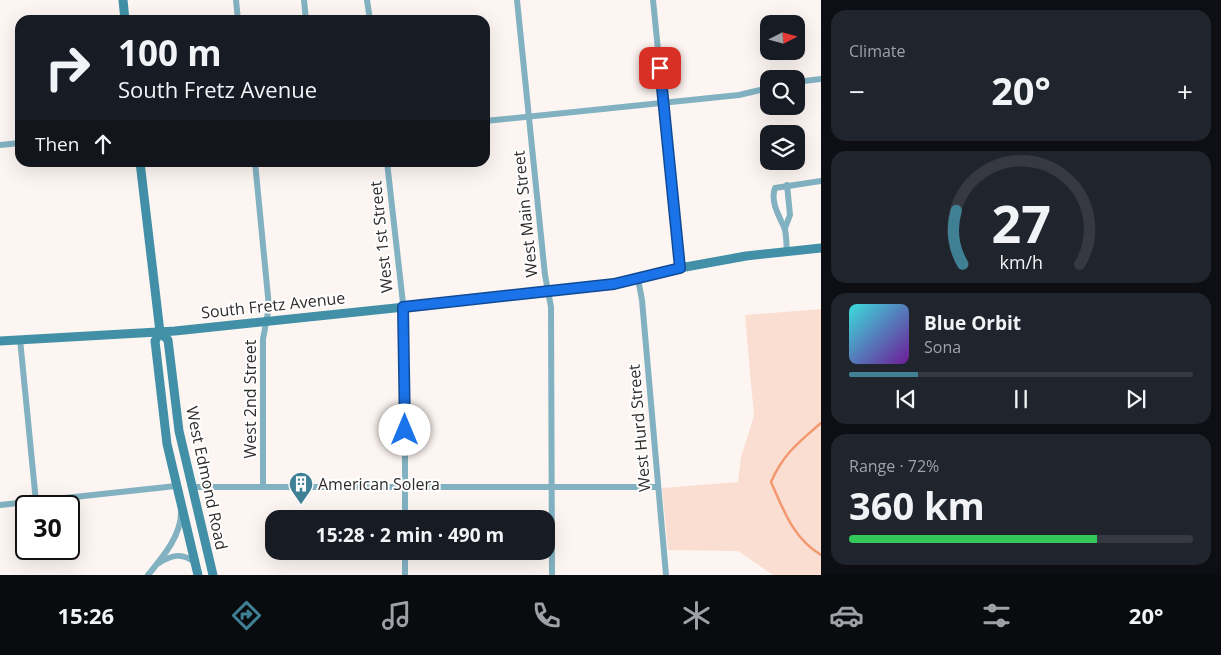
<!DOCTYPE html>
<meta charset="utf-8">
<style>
body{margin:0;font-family:"Open Sans",sans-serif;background:#20242c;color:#f1f3f6;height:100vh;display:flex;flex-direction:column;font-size:19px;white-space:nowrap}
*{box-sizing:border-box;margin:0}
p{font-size:16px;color:#9ea1a6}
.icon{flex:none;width:28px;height:28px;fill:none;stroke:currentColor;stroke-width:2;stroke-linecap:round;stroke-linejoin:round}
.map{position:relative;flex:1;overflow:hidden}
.side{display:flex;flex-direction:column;gap:10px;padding:10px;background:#0d0f14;width:400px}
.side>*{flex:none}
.hud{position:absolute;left:15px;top:15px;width:475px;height:152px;border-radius:15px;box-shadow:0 5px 20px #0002;background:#171b24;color:#f1f3f6;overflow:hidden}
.needle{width:32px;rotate:84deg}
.tools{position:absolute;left:760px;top:15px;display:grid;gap:10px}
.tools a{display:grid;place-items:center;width:45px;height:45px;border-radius:10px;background:#171b24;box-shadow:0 5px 20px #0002;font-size:25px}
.speed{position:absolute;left:15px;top:495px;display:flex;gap:10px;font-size:25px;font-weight:700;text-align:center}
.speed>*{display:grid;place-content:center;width:65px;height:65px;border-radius:50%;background:#171b24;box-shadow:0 5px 20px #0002;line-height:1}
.speed .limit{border:2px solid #111;border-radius:8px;background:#fff;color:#111}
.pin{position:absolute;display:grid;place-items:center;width:42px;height:42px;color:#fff;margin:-21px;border-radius:10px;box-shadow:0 2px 8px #0006}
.me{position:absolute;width:55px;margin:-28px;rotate:0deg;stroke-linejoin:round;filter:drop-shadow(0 0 4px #0008)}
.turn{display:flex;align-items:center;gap:18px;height:105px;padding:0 20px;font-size:22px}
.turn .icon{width:65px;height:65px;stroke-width:2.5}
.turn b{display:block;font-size:35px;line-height:42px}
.then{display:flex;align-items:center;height:48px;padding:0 20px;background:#0003;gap:10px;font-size:19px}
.big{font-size:38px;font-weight:700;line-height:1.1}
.side .tile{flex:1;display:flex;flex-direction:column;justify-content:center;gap:8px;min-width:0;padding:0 18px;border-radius:15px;background:#20242c}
.side .dial{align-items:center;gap:0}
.dial svg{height:130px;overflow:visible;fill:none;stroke:#363941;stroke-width:7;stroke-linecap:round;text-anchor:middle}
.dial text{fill:#f1f3f6;stroke:none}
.song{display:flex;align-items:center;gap:15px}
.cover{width:60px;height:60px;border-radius:8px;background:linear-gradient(135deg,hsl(180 70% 55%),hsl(280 70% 35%))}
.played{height:5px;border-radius:2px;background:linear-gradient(90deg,#408094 20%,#363941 20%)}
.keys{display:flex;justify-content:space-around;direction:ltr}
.heat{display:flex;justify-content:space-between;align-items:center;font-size:28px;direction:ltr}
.charge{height:8px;border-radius:4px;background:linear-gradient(90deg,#34c759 72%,#363941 0)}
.trip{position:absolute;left:265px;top:510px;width:290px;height:50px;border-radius:15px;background:#171b24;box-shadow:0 5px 20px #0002;font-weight:700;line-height:50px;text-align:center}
.menu{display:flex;height:80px;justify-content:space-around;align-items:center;background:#090b0e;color:#9ea1a6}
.menu .icon{width:35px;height:35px}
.menu .selected{color:#408094}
.menu b{font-size:22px;color:#f1f3f6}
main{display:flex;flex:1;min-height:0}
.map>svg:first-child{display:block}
.green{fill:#faded2}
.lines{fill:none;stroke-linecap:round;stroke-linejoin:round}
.stream{stroke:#f3976e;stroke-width:2.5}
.street{stroke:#82b2c2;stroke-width:6}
.secondary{stroke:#4190a7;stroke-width:9}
.route-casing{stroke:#114b97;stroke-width:12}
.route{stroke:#1a73e8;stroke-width:9}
.labels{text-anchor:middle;stroke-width:4;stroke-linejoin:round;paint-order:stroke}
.street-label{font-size:16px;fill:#302c2b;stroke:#fff}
.poi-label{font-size:16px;fill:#302c2b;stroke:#fff;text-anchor:start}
</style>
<main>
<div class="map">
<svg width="821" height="575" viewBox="0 0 821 575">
<rect width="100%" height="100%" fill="#fdf5f1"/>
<path class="green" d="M821,309v266h-48l-35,-24 -70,-1 -6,-62 76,-6 3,-25 13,-41 -9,-101z"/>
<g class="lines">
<path class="stream" d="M821,423c-22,19 -38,31 -50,59 13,29 22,56 50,73"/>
<g class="street">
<path d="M236,0l2,20"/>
<path d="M304,0l2,20"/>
<path d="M367,0l3,20"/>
<path d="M517,0l28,275 6,32 1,268"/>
<path d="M653,0l27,268"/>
<path d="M796,82l25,-3"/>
<path d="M485,121l254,-26 30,-7"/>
<path d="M0,145l20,-2"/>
<path d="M255,162l14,145 -6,32v147"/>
<path d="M387,162l18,159v198"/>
<path d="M785,228l5,-13 -3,-30"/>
<path d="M787,252c-1,-8 0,-18 -3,-25 -5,-11 -14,-26 -9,-39l46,-7"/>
<path d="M638,279l4,21 24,275"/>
<path d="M20,339l16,163"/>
<path d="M192,487h466"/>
<path d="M0,505l176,-19"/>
<path d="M159,563c12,-8 24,-11 36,0"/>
<path d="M148,575c14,-17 33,-39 33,-62"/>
<path d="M405,575v-24"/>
</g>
<g class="secondary">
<path d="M123,0l2,20"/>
<path d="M140,162l20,170 -5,9 12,103 31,131"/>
<path d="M160,332l8,8 11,91 34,144"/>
<path d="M0,341l175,-10 373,-39 76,-10 56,-14 66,-12 75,-8"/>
</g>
</g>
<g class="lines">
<defs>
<path id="route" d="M405,430l-2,-123 211,-23 66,-16 -20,-200"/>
</defs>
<use href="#route" class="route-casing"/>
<use href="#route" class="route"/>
</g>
<defs>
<symbol id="building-pin" viewBox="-11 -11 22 30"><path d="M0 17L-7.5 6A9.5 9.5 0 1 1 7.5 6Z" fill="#408094" stroke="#fff"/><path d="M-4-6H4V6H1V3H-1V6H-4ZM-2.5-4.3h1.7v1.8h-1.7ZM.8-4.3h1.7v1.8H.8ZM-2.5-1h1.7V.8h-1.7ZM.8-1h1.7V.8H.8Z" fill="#fff"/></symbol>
</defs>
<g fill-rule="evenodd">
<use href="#building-pin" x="287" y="470" width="28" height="38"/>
</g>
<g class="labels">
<g class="street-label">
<text transform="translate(525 214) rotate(-96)" y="6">West Main Street</text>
<text transform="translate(381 237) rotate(-96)" y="6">West 1st Street</text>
<text transform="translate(273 305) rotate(-6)" y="6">South Fretz Avenue</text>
<text transform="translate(250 399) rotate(-90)" y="6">West 2nd Street</text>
<text transform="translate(639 428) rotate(-95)" y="6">West Hurd Street</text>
<text transform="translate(207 478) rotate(78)" y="6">West Edmond Road</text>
</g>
<g class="poi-label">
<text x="318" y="490">American Solera</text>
</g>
</g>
</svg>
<div class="tools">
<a><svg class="needle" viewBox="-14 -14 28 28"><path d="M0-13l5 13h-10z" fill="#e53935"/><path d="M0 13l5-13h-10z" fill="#9ea1a6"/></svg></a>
<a><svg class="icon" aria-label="search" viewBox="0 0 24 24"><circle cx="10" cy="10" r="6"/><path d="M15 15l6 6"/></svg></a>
<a><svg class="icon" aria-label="layers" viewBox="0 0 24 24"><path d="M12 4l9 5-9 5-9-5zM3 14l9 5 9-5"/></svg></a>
</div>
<div class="speed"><div class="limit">30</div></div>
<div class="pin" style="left:660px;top:68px;background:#d93025"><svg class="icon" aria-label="arrive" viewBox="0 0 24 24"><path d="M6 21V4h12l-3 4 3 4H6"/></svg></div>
<svg class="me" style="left:405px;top:430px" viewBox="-20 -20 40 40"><circle r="19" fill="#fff"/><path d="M0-13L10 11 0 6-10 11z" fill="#1a73e8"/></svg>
<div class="trip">15:28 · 2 min · 490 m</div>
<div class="hud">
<div class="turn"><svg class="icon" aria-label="right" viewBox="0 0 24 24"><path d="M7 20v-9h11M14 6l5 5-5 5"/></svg><div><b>100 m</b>South Fretz Avenue</div></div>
<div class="then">Then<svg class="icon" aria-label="ahead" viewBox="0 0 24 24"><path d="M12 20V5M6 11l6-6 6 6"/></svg></div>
</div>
</div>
<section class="side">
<div class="tile"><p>Climate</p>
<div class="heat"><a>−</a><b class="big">20°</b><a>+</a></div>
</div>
<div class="tile dial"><svg viewBox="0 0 100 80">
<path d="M14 69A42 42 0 1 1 86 69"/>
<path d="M14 69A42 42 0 0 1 10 36" stroke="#408094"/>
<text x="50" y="56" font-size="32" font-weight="700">27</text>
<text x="50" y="72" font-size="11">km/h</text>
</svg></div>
<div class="tile">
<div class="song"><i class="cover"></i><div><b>Blue Orbit</b><p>Sona</p></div></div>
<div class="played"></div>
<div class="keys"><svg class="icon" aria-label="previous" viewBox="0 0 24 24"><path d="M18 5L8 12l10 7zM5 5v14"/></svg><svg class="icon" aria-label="pause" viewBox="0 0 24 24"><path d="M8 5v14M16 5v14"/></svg><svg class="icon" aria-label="next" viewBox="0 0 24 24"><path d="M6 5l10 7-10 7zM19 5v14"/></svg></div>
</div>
<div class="tile"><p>Range · 72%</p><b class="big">360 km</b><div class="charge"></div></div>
</section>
</main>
<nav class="menu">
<b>15:26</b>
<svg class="icon selected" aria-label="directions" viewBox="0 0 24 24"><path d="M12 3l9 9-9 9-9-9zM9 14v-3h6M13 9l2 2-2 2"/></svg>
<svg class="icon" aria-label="music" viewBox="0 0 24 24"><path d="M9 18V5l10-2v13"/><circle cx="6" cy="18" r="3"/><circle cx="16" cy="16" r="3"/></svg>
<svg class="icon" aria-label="phone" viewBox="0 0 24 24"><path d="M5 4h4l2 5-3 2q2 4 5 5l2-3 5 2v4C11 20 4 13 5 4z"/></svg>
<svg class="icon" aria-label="climate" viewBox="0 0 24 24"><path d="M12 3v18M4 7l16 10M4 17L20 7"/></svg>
<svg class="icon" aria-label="car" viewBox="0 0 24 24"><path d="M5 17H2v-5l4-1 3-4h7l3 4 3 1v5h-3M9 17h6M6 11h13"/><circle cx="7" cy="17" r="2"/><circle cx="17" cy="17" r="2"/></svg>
<svg class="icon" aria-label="filters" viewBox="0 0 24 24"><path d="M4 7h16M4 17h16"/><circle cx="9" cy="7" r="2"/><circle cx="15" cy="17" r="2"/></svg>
<b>20°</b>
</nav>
